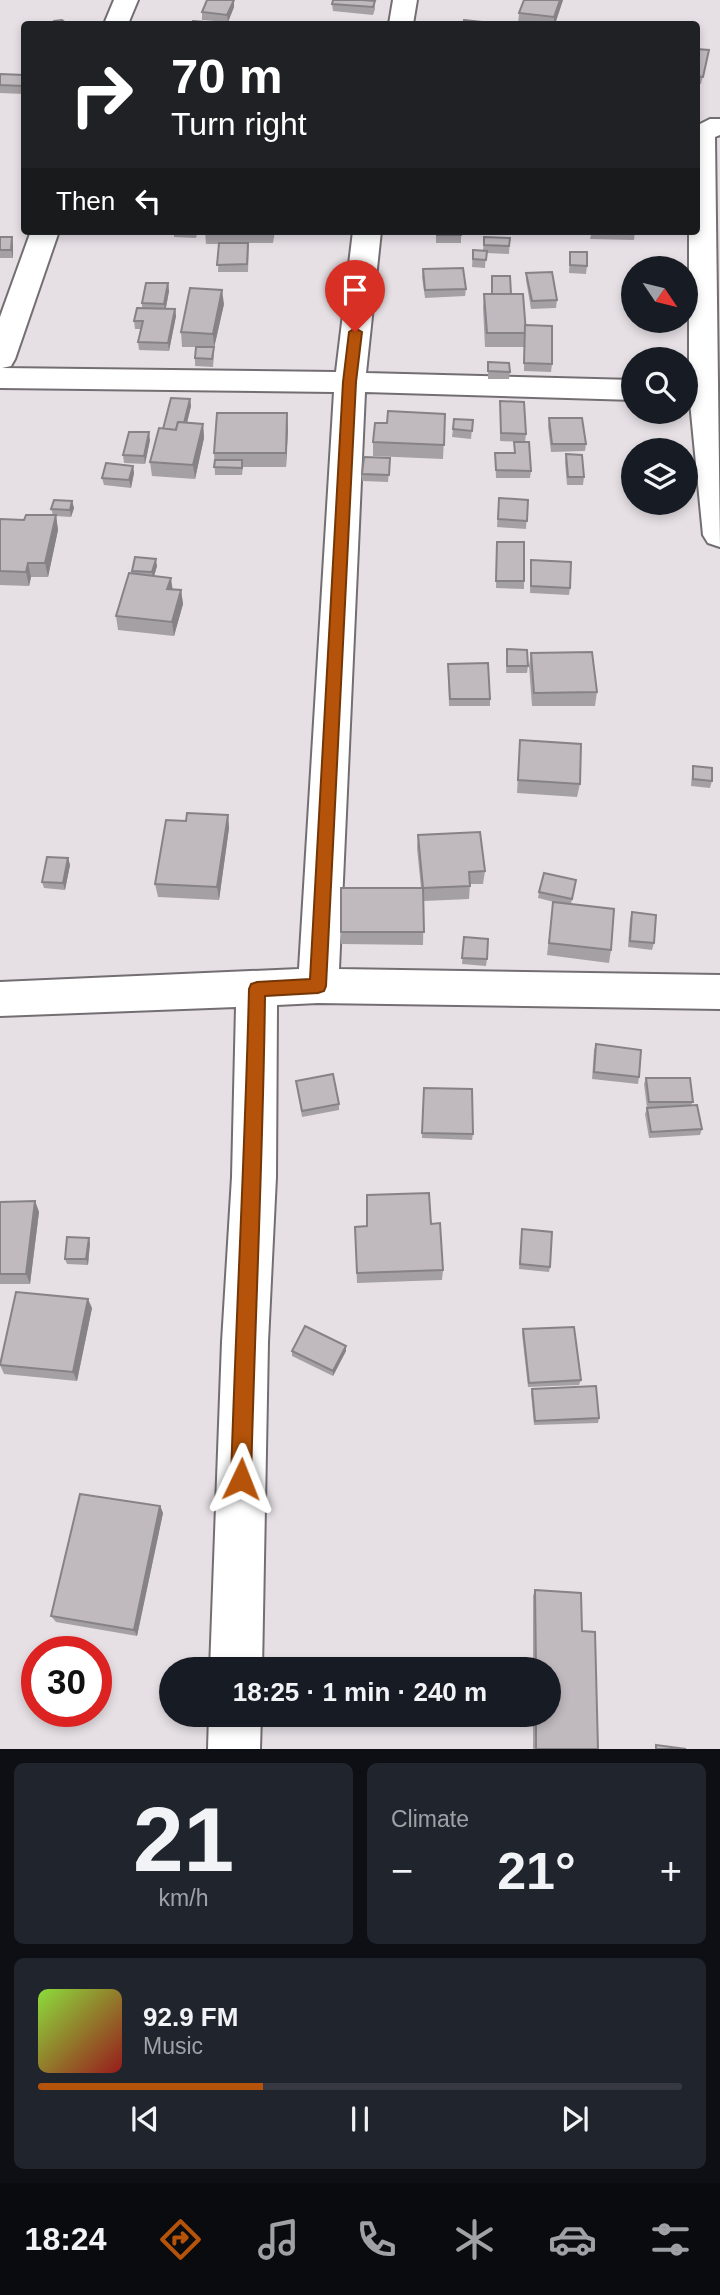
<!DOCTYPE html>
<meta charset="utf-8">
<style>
body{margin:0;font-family:Helvetica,sans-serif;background:#20242c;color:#f1f3f6;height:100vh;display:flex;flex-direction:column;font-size:26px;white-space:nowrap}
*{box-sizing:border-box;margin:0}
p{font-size:23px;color:#9ea1a6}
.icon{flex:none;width:38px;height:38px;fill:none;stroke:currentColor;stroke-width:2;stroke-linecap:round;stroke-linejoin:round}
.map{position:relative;height:1749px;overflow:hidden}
.sheet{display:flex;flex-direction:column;gap:14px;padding:14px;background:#0d0f14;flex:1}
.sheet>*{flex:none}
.top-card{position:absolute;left:21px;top:21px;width:679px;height:214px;border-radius:7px;box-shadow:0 4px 10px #0003;background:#202124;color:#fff;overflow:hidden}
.needle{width:46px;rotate:125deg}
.controls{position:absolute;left:621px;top:256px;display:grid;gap:14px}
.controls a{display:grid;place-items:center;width:77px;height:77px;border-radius:50%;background:#171b24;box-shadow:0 4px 10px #0003;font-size:35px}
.speed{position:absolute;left:21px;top:1636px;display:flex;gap:14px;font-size:35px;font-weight:700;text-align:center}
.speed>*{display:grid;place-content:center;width:91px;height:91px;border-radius:50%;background:#171b24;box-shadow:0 4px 10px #0003;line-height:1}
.speed .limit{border:10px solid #d22;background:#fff;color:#111}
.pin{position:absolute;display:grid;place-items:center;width:60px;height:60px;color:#fff;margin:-72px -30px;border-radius:50% 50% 50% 0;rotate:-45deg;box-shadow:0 0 7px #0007}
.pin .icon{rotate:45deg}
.me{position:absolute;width:77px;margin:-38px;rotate:2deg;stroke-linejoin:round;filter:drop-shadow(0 0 5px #0008)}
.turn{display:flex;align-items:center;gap:24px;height:147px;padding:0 35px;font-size:32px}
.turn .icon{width:91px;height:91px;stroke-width:2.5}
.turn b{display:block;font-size:49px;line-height:60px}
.then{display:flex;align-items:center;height:66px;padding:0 35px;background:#0003;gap:14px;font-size:26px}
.big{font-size:52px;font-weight:800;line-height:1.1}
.sheet .widget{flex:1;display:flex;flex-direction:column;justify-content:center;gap:10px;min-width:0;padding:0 24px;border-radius:10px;background:#20242c}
.sheet .dial{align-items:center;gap:0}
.dial b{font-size:91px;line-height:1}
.song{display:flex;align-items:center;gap:21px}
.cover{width:84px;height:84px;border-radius:10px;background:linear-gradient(135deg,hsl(90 70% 55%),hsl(0 70% 35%))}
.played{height:7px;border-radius:4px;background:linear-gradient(90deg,#b45309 35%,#363941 35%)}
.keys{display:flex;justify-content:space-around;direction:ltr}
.heat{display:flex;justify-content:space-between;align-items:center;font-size:38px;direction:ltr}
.sheet .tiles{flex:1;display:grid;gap:14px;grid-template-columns:1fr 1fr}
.widget:last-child{grid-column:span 2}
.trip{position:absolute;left:159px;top:1657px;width:402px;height:70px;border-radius:35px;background:#171b24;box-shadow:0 4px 10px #0003;font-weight:800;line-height:70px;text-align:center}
.tabs{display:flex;height:112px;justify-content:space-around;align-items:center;background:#090b0e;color:#9ea1a6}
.tabs .icon{width:49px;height:49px}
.tabs .on{color:#b45309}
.tabs b{font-size:32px;color:#f1f3f6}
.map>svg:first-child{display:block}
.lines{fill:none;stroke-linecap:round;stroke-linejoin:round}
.minor-casing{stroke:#736e72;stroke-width:4}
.minor{fill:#fff;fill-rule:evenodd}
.wall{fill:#a5a0a4}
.shaded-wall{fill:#868286}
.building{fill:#c0babf;stroke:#868286;stroke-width:2}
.route{fill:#b45309;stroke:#753606;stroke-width:2}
</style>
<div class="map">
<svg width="720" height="1749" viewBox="0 0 720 1749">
<rect width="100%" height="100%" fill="#e6e0e5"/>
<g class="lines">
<defs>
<g id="minor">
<path d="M114,0h24l-10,24h-24z"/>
<path d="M393,0h24l-4,24h-24z"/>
<path d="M710,119h10v16l-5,2 5,410 -12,-4 -5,-8 -14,-143v-161h7v-105z"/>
<path d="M31,231h28l-44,128 -4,7 -9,2 334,4 17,-141h28l-15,142 268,7v20l-269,-8 -26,577 381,6v34l-402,-6 -41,2 -1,172 -8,165 -6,328h-52l12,-328 10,-165 4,-170 -236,9v-34l299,-13 35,-577 -334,-4v-71z"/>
<path d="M209,1715h52l-1,34h-52z"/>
</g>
</defs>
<use href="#minor" class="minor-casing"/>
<use href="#minor" class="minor"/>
</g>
<g class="wall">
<path d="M563,0l-8,24h-37l1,-11z"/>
<path d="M375,1v8l-2,6 -40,-4 -1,-7z"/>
<path d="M234,7l-6,15 -26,-2v-8z"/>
<path d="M696,49l13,1 -8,34h-5z"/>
<path d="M0,74l24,1v23v-4l-24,-1z"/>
<path d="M174,231h24l-2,7 -22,-1z"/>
<path d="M205,231h70l-2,12h-24l-1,29h-30l1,-28h-13z"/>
<rect x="436" y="231" width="25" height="12"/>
<path d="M592,231h43l-1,9 -44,-1z"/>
<path d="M0,237l13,7v14h-13z"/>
<path d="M484,237l26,1 -1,16 -23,-1 -1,15 -13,-1 1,-17 10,1z"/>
<path d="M570,252l17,14 -1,8 -17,-1z"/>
<path d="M423,269l43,20 -1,7 -40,2 -3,-21z"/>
<path d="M526,273l31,27 -1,8 -25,1 -5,-29z"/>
<path d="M492,276l19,18 14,31 27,39 -1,8 -27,-1v-24h-39l-2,-39 1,-14h8z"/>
<path d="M168,283l1,8 -3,17 9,1 1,7 -7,35 -30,-1 -1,-8 3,-13h-6l-1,-8 8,-13v-5z"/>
<path d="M224,304l-10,44v7l-1,12 -18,-1v-8l1,-11h-14l-1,-15z"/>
<path d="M488,362l22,10 -1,7h-21z"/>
<path d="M190,399l1,7 -4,17 16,1 1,14 -9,41 -43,-3 -2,-14 13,-33z"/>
<path d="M500,401l26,33 -1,8 -25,-1z"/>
<path d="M445,414l-2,45 -70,-3v-14z"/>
<path d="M549,418l37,26 -1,7 -34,1 -3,-26z"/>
<path d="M473,420l-2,19 -19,-2 1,-8z"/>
<path d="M288,428l-2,39h-43l-1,8h-27l-1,-22z"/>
<path d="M150,440l-5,24 -21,-1 -1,-8z"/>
<path d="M514,442l17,29 -1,7h-34l-1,-25h19z"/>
<path d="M566,454l18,23 -1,8h-16l-2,-23z"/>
<path d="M390,458l-2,24 -26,-1v-7z"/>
<path d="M133,466l1,7 -3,15 -27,-3 -2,-7z"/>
<path d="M499,498l29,2 -2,29 -29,-2z"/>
<path d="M72,501l2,7 -3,9 -15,-1 2,14 -10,47h-17l-2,9 -29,-1v-66l24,1 29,-5 -2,-6z"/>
<path d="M497,542l27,39v8l-28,-1z"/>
<path d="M531,560l39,28 -1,7 -39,-2z"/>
<path d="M157,566l-3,10 18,13 9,1 2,14 -9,32 -56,-6 -2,-14 16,-43v-2z"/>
<path d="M507,649l21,17 -1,7h-21z"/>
<path d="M531,653l66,39 -2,14h-63l-3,-40z"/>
<path d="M448,664l42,35v7h-41z"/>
<path d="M520,740l60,44 -3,13 -60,-4z"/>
<path d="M693,766l19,15 -2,7 -19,-2 1,-13z"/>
<path d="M228,815l1,13 -10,72 -61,-3 -3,-13 31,-63z"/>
<path d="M418,835l67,36 -2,13h-13l-1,15 -45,2 -1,44 -82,-1v-56h80l-4,-40z"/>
<path d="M68,858l2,7 -5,25 -21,-2 -2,-6z"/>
<path d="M576,880l-5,24 40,46 -2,13 -62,-8 6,-53 5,1 -20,-5 1,-6z"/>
<path d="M632,912l22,31 -2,7 -24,-3 2,-28z"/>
<path d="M464,937l23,22 -1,7 -24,-2z"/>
<path d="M596,1044l43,33 -1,7 -46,-5 2,-29z"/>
<path d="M646,1078l47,24 -2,3 11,24 -2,6 -51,3 -4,-24 2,-6 -3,-24z"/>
<path d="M296,1081l43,23v6l-37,7z"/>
<path d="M424,1088l49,46 -1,6 -50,-2z"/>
<path d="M35,1201l4,11 -9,72h-30v-82z"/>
<path d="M355,1227l88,43 -1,10 -85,3z"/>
<path d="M522,1229l28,38 -1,5 -30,-3z"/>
<path d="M90,1243l-2,22 -21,-1 -2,-5z"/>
<path d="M92,1308l-15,73 -73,-7 -4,-9z"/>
<path d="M523,1329l58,51 -2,5 -51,2 -6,-53z"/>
<path d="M292,1351h54l-13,25 -41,-20z"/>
<path d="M532,1389l67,29 -1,5 -64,2 -3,-32z"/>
<path d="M160,1506l3,7 -26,123 -81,-14 -5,-6z"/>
<path d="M535,1590l47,41 16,118h-65v-34h17v-45h-17v-74z"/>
</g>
<g class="shaded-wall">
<path d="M234,0v7l-6,15 -1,-7z"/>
<path d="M560,0h3l-8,24h-1v-7z"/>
<path d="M12,237l1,7v14l-2,-8z"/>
<path d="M168,283l1,8 -4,21 -1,-8z"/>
<path d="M222,290l2,14 -10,44 -1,-14z"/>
<path d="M175,309l1,7 -7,35 -1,-8z"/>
<path d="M190,399l1,7 -7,29 -1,-7z"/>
<path d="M287,413l1,15 -2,39v-14z"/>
<path d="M203,424l1,14 -9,41 -2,-14z"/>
<path d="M149,432l1,8 -5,24 -1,-8z"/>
<path d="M133,466l1,7 -3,15 -2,-8z"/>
<path d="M72,501l2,7 -3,9 -1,-7z"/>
<path d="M56,515l2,15 -10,47 -3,-14z"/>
<path d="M156,559l1,7 -4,14 -1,-8z"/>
<path d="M28,563l3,14 -2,9 -3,-14z"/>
<path d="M171,578l2,14 -6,-3z"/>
<path d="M181,590l2,14 -9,32 -2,-14z"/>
<path d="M228,815l1,13 -10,72 -2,-13z"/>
<path d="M68,858l2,7 -5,25 -2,-7z"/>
<path d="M35,1201l4,11 -9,72 -4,-10z"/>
<path d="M89,1238l1,5 -2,22 -2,-6z"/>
<path d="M88,1299l4,9 -15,73 -4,-9z"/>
<path d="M346,1346v5l-13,25v-5z"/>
<path d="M160,1506l3,7 -26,123 -3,-6z"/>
</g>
<g class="building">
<path d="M207,0h27l-7,15 -25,-3z"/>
<path d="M333,0h29l13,1 -2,6 -41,-3z"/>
<path d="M524,0h36l-6,17 -35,-4z"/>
<path d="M62,20l5,4h-17l4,-3z"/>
<path d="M464,20l37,4h-38z"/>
<path d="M193,21l25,2 -1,1h-25z"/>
<path d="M696,49l13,1 -6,27 -7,-1z"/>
<path d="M0,74l24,1v11l-24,-1z"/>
<rect x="437" y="231" width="24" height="4"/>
<path d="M0,237h12l-1,13h-11z"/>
<path d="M484,237l26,1 -1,8 -25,-1z"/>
<path d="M219,243h29l-1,21 -30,1z"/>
<path d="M473,250l14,1 -1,9 -13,-1z"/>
<path d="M570,252h17v14l-17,-1z"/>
<path d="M463,268l3,21 -41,1 -2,-21z"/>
<path d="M552,272l5,28 -25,1 -6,-28z"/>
<path d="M492,276h18l1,18h-19z"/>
<path d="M146,283h22l-4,21 -22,-1z"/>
<path d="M190,288l32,2 -9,44 -32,-2z"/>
<path d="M484,294h39l3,39h-39z"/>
<path d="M137,308l38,1 -7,34 -30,-1 5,-21h-9z"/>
<path d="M525,325l27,1v38l-28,-1z"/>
<path d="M196,347h18l-2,12 -17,-1z"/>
<path d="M488,362l21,1 1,9 -22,-1z"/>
<path d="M171,398l19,1 -6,24 -6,-1 -2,8 -13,-1z"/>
<path d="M500,401l24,1 2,32 -25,-1z"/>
<path d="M388,411l57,3 -1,31 -71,-3 2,-19h12z"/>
<path d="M217,413h70l-1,40h-72z"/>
<path d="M549,418h33l4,26h-34z"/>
<path d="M454,419l19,1 -1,11 -19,-2z"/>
<path d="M178,422l25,2 -10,41 -43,-3 9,-34 17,2z"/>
<path d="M129,432h20l-5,24 -21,-1z"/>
<path d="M514,442h15l2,29 -35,-1 -1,-17h20z"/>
<path d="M566,454l16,1 2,22h-16z"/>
<path d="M364,457l26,1 -1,17 -27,-1z"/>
<path d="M215,460h27v8l-28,-1z"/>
<path d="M106,463l27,3 -4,14 -27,-2z"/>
<path d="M499,498l29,2 -1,21 -29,-2z"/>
<path d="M54,500l18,1 -2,9 -19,-1z"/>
<path d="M26,515h30l-11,48h-17l-2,9 -26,-1v-52l24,1z"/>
<path d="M497,542h27v39h-28z"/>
<path d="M135,557l21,2 -4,13 -20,-1z"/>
<path d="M531,560l40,2 -1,26 -39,-2z"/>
<path d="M129,573l42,5 -4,11 14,1 -9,32 -56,-6z"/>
<path d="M507,649l20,1 1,16h-21z"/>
<path d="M592,652l5,40 -63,1 -3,-40z"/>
<path d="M488,663l2,36h-40l-2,-35z"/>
<path d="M520,740l61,4 -1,40 -62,-4z"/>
<path d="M693,766l19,2v13l-19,-2z"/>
<path d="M187,813l41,2 -11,72 -62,-3 11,-64 20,1z"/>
<path d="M480,832l5,39 -16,1 1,14 -47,2 -5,-53z"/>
<path d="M47,857l21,1 -5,25 -21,-1z"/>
<path d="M544,873l32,7 -4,19 -33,-7z"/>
<path d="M341,888h82l1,44h-83z"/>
<path d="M553,902l61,7 -3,41 -62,-7z"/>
<path d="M632,912l24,3 -2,28 -24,-2z"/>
<path d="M464,937l24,2 -1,20 -25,-1z"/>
<path d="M596,1044l45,6 -2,27 -45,-5z"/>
<path d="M333,1074l6,30 -37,7 -6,-30z"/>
<path d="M646,1078h44l3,24h-44z"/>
<path d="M424,1088l48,1 1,45 -51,-1z"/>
<path d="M697,1105l5,24 -51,3 -4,-24z"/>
<path d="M429,1193l2,31 9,-1 3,47 -86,3 -2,-46 12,-1v-31z"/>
<path d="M35,1201l-9,73h-26v-72z"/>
<path d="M522,1229l30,3 -2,35 -30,-3z"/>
<path d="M67,1237l22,1 -3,21h-21z"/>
<path d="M16,1292l72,7 -15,73 -73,-7z"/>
<path d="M305,1326l41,20 -13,25 -41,-20z"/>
<path d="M574,1327l7,53 -52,3 -6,-54z"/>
<path d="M596,1386l3,32 -64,3 -3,-32z"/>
<path d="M80,1494l80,12 -26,124 -83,-14z"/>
<path d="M535,1590l46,3 1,38 13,1 3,117h-62v-34h14v-45h-14z"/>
<path d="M656,1745l30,4h-30z"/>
</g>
<path class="route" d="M355,328l7,4 -6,50 -30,604 -2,5 -6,2 -53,3c-2,161 -10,322 -14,483l-3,7 -7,3 -7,-3 -3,-7c5,-164 14,-327 18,-490l2,-5 6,-2 53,-3 33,-597 6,-50z"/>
</svg>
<div class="controls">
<a><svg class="needle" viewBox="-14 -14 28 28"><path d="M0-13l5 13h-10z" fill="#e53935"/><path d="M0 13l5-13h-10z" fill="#9ea1a6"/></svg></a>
<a><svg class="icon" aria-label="search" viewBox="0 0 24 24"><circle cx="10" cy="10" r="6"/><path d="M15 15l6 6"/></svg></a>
<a><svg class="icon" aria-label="layers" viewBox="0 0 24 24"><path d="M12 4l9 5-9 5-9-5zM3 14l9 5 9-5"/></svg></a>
</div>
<div class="speed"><div class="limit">30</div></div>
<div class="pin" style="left:355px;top:332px;background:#d93025"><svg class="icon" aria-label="arrive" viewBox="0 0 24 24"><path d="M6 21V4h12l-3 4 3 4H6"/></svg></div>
<svg class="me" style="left:241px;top:1479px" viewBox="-20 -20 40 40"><path d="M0-17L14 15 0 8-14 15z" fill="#b45309" stroke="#fff" stroke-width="4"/></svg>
<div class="trip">18:25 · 1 min · 240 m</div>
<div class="top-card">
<div class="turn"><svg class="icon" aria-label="right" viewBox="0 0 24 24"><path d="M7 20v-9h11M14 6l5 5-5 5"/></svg><div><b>70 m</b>Turn right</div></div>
<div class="then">Then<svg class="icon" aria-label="left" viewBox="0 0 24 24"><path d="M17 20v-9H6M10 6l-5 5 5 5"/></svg></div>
</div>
</div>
<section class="sheet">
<div class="tiles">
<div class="widget dial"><b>21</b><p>km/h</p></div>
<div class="widget"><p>Climate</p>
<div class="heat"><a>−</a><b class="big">21°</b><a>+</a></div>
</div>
<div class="widget">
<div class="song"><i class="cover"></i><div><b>92.9 FM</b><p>Music</p></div></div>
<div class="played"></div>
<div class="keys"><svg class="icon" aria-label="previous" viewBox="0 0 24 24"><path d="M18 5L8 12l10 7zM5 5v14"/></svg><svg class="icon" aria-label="pause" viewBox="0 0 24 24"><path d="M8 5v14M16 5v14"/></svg><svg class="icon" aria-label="next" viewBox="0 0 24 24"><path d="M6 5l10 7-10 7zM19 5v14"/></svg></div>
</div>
</div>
</section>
<nav class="tabs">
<b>18:24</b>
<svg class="icon on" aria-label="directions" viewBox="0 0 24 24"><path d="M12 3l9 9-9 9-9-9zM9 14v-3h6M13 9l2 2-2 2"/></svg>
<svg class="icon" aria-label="music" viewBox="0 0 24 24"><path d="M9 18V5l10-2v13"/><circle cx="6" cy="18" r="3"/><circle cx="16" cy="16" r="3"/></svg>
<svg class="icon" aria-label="phone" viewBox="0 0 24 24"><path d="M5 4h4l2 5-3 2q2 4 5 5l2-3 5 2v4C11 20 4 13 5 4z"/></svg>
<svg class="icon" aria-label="climate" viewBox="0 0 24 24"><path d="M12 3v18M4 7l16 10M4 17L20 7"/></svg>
<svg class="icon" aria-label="car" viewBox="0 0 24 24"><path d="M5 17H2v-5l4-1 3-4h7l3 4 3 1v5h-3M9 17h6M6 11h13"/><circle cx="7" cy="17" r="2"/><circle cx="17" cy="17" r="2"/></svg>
<svg class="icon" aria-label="filters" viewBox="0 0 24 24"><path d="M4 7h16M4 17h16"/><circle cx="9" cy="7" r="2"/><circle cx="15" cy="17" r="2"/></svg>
</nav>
